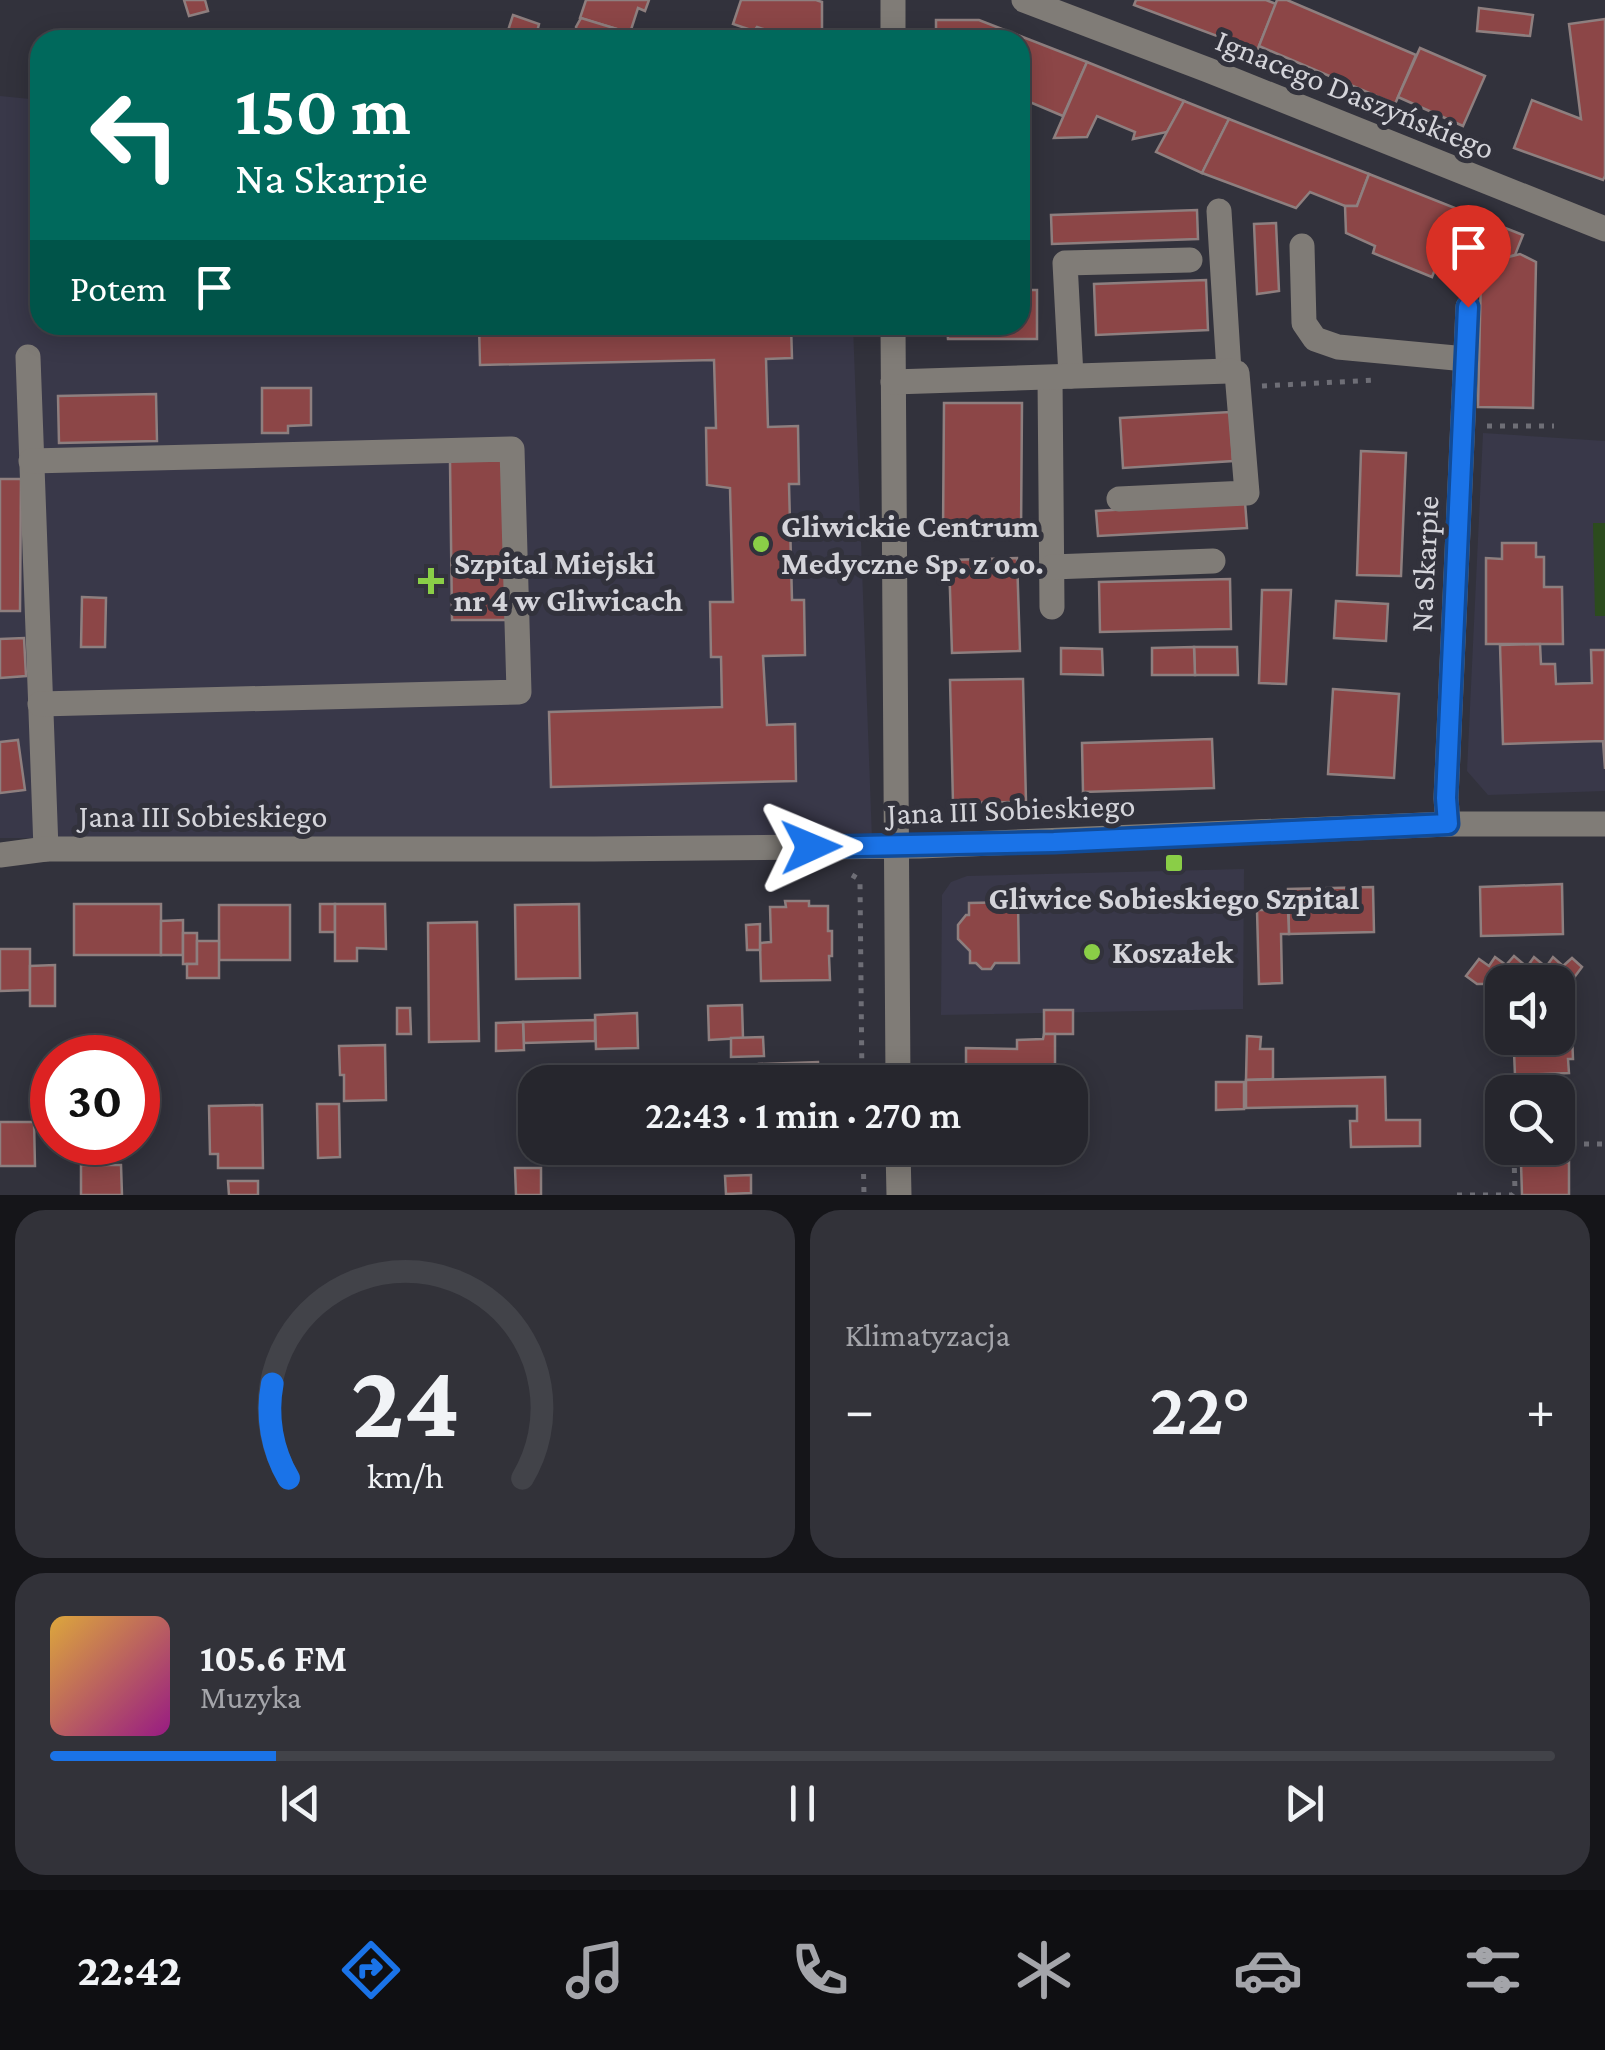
<!DOCTYPE html>
<html lang="pl">
<meta charset="utf-8">
<style>
body{margin:0;font-family:"Crimson Pro",serif;background:#323239;color:#f1f3f6;height:100vh;display:flex;flex-direction:column;font-size:38px;white-space:nowrap}
*{box-sizing:border-box;margin:0}
p{font-size:32px;color:#a4a5aa}
.icon{flex:none;width:55px;height:55px;fill:none;stroke:currentColor;stroke-width:2;stroke-linecap:round;stroke-linejoin:round}
.map{position:relative;height:1195px;overflow:hidden}
.sheet{display:flex;flex-direction:column;gap:15px;padding:15px;background:#151519;flex:1}
.sheet>*{flex:none}
.hud{position:absolute;left:30px;top:30px;width:1000px;height:305px;border-radius:30px;box-shadow:0 5px 25px #0003,0 0 0 2px #424349;background:#00695c;color:#fff;overflow:hidden}
.tools{position:absolute;left:1485px;top:965px;display:grid;gap:20px}
.tools a{display:grid;place-items:center;width:90px;height:90px;border-radius:20px;background:#26262d;box-shadow:0 5px 25px #0003,0 0 0 2px #424349;font-size:50px}
.speed{position:absolute;left:30px;top:1035px;display:flex;gap:20px;font-size:50px;font-weight:700;text-align:center}
.speed>*{display:grid;place-content:center;width:130px;height:130px;border-radius:50%;background:#26262d;box-shadow:0 5px 25px #0003,0 0 0 2px #424349;line-height:1}
.speed .limit{border:15px solid #d22;background:#fff;color:#111}
.pin{position:absolute;display:grid;place-items:center;width:85px;height:85px;color:#fff;margin:-102px -42px;border-radius:50% 50% 50% 0;rotate:-45deg;box-shadow:0 0 10px #0007}
.pin .icon{rotate:45deg}
.me{position:absolute;width:110px;margin:-55px;rotate:89deg;stroke-linejoin:round;filter:drop-shadow(0 0 8px #0008)}
.turn{display:flex;align-items:center;gap:35px;height:210px;padding:0 40px;font-size:45px}
.turn .icon{width:130px;height:130px;stroke-width:2.5}
.turn b{display:block;font-size:70px;line-height:85px}
.then{display:flex;align-items:center;height:95px;padding:0 40px;background:#0003;gap:20px;font-size:38px}
.big{font-size:75px;font-weight:600;line-height:1.1}
.sheet .widget{flex:1;display:flex;flex-direction:column;justify-content:center;gap:15px;min-width:0;padding:0 35px;border-radius:30px;background:#323239}
.sheet .dial{align-items:center;gap:0}
.dial svg{height:260px;overflow:visible;fill:none;stroke:#424349;stroke-width:7;stroke-linecap:round;text-anchor:middle}
.dial text{fill:#f1f3f6;stroke:none}
.song{display:flex;align-items:center;gap:30px}
.cover{width:120px;height:120px;border-radius:15px;background:linear-gradient(135deg,hsl(40 70% 55%),hsl(310 70% 35%))}
.played{height:10px;border-radius:5px;background:linear-gradient(90deg,#1a73e8 15%,#424349 15%)}
.keys{display:flex;justify-content:space-around;direction:ltr}
.heat{display:flex;justify-content:space-between;align-items:center;font-size:55px;direction:ltr}
.sheet .tiles{flex:1;display:grid;gap:15px;grid-template-columns:1fr 1fr}
.widget:last-child{grid-column:span 2}
.trip{position:absolute;left:518px;top:1065px;width:570px;height:100px;border-radius:30px;background:#26262d;box-shadow:0 5px 25px #0003,0 0 0 2px #424349;font-weight:600;line-height:100px;text-align:center}
.dock{display:flex;height:160px;justify-content:space-around;align-items:center;background:#0f0f12;color:#a4a5aa}
.dock .icon{width:70px;height:70px}
.dock .current{color:#1a73e8}
.dock b{font-size:45px;color:#f1f3f6}
.map>svg:first-child{display:block}
.built{fill:#393849}
.green{fill:#2c4b1e}
.building{fill:#8c4647;stroke:#8e7f7f;stroke-width:2.5}
.lines{fill:none;stroke-linecap:round;stroke-linejoin:round}
.path{stroke:#6e6e76;stroke-width:5;stroke-dasharray:5 8;stroke-linecap:butt}
.minor{stroke:#807c77;stroke-width:25}
.route-casing{stroke:#114b97;stroke-width:25}
.route{stroke:#1a73e8;stroke-width:18}
.poi-dot{fill:#8ace47;stroke:#32323c;stroke-width:4}
.labels{text-anchor:middle;stroke-width:10;stroke-linejoin:round;paint-order:stroke}
.street-label{font-size:32px;fill:#d4d4da;stroke:#32323c}
.poi-label{font-size:32px;font-weight:bold;fill:#d4d4da;stroke:#32323c;text-anchor:start}
</style>
<div class="map">
<svg width="1605" height="1195" viewBox="0 0 1605 1195">
<rect width="100%" height="100%" fill="#32323c"/>
<g class="built">
<path d="M0,96l40,4v225h813l19,514 -872,-1z"/>
<path d="M1483,433l122,8v350l-117,4 -21,-24z"/>
<path d="M1244,869l-1,140 -302,6 1,-120 9,-13 16,-6z"/>
</g>
<path class="green" d="M1593,523h12v93h-10z"/>
<g class="building">
<path d="M184,0h21l3,11 -19,5z"/>
<path d="M586,0h63l-4,11 -7,-3 -8,25 -50,-15z"/>
<path d="M741,0h75l6,2v32h-44l-21,-7 -3,4 -21,-7z"/>
<path d="M1136,0h130l10,4 -19,47 -123,-46z"/>
<path d="M1277,0h10l129,55 -21,49 -136,-58z"/>
<path d="M1479,8l54,7 -3,21 -53,-5z"/>
<path d="M513,15l26,9 -4,16h-30z"/>
<path d="M581,18l49,15 -2,7h-31l-20,-7 -1,-6z"/>
<path d="M1605,19v157l-2,4 -89,-32 18,-48 49,19 -12,-95z"/>
<path d="M936,20h43l36,14 -2,6h-77z"/>
<rect x="778" y="34" width="44" height="6"/>
<path d="M1015,34l72,28 -24,54 -43,-18v-58h-7z"/>
<path d="M1420,48l65,28 -22,50 -65,-29z"/>
<path d="M1087,62l97,39 -17,31 -34,7 2,-7 -38,-16 -10,21 -33,1z"/>
<path d="M1184,101l45,18 -27,54 -46,-21z"/>
<path d="M1229,119l140,55 -12,32h-12l-35,-14 -14,16 -94,-35z"/>
<path d="M1369,174l154,61 -8,20 -22,6 -12,14 -41,-18 -8,20 -59,-24 2,-7 -29,-13 -1,-27h12z"/>
<path d="M1197,210l1,29 -146,5 -1,-29z"/>
<path d="M1276,223l3,68 -22,3 -3,-70z"/>
<path d="M1520,254l16,8 -3,146 -55,-1 3,-132 12,-14z"/>
<path d="M1206,280l2,50 -112,5 -2,-51z"/>
<path d="M1020,290h17v49h-89l-1,-14h73z"/>
<path d="M479,325h312l1,33 -26,1 2,68 30,-1 1,58h-10l3,116h12l1,55 -42,1 4,69 28,-1 1,57 -245,6 -2,-75 173,-5 -1,-50h-10l-1,-55h23l-3,-114 -23,-3 -1,-57h10l-2,-68 -234,5z"/>
<path d="M262,388h49v37l-23,1v7h-26z"/>
<path d="M156,394l1,47 -98,2 -1,-47z"/>
<path d="M944,403h78l-1,131 -78,-1z"/>
<path d="M1230,412l3,49 -110,7 -3,-50z"/>
<path d="M1361,451l45,2 -5,123 -44,-1z"/>
<path d="M504,460l2,160h-54l-2,-159z"/>
<path d="M0,479h21l-1,132h-20z"/>
<path d="M1245,502l2,26 -149,8 -2,-25z"/>
<path d="M1502,543h34v14h8v30h18l1,57h-77v-86l16,1z"/>
<path d="M1017,558l3,93 -68,2 -3,-93z"/>
<path d="M1230,579l1,50 -131,3 -1,-50z"/>
<path d="M1262,590h29l-5,94 -27,-1z"/>
<path d="M82,597l24,1 -1,49h-24z"/>
<path d="M1336,601l52,3 -2,37 -52,-3z"/>
<path d="M24,638l2,38 -26,2v-39z"/>
<path d="M1540,644l1,20h14l1,20 36,-1 -1,-33h14v119l-2,-28 -100,3 -3,-99z"/>
<path d="M1194,647h43l1,28h-43z"/>
<path d="M1194,647l1,28h-43v-27z"/>
<path d="M1061,648l41,1 1,26 -42,-1z"/>
<path d="M1023,679l3,123 -73,1 -3,-123z"/>
<path d="M1333,689l66,5 -5,84 -66,-4z"/>
<path d="M1212,739l2,49 -131,4 -1,-49z"/>
<path d="M18,740l7,50 -25,3v-51z"/>
<path d="M1562,884l1,50 -82,2 -1,-49z"/>
<path d="M1373,887l1,45 -85,2 -1,-45z"/>
<path d="M785,901h24v5h19v25h4v25h-3l1,24 -69,1 -1,-38 11,-1 -1,-35h16z"/>
<path d="M1018,902l1,61h-24l-4,6h-9l-6,-6h-6v-12l-12,-12v-14l8,-10h3v-12z"/>
<rect x="74" y="904" width="87" height="51"/>
<rect x="320" y="904" width="15" height="28"/>
<path d="M335,904h50l1,45 -29,-1v13h-22z"/>
<path d="M579,904l1,74 -64,1 -1,-74z"/>
<rect x="219" y="905" width="71" height="55"/>
<path d="M1257,910h31l1,24h-8l1,49 -23,1z"/>
<path d="M183,920v35h-22v-34z"/>
<path d="M477,922l2,119 -50,1 -1,-119z"/>
<path d="M760,924v26h-13l-1,-25z"/>
<rect x="183" y="933" width="14" height="31"/>
<path d="M197,941h22v37h-32v-14h10z"/>
<path d="M0,949h30v41l-30,1z"/>
<path d="M1514,956l13,11 7,-10 12,10 7,-10 10,9 9,-8 10,9 -12,16 -93,1 -11,-8 13,-17 10,7 6,-9 11,8z"/>
<path d="M55,965v41h-25v-40z"/>
<path d="M742,1005l1,33 -34,2 -1,-34z"/>
<path d="M397,1008h13l1,26h-14z"/>
<rect x="1044" y="1010" width="29" height="24"/>
<path d="M637,1013l1,35 -42,1 -1,-34z"/>
<path d="M595,1020v21l-71,2 -1,-21z"/>
<path d="M1558,1021h8l1,13h5l1,25h-5l1,14 -54,2 -1,-23 7,-1 -1,-13h38z"/>
<path d="M523,1022l1,28 -28,1v-28z"/>
<path d="M1044,1034h11v40l-8,1v7h-90l9,-6v-28l51,1v-9l26,-1z"/>
<path d="M1247,1036l14,1 -1,12h13v30l-27,1z"/>
<path d="M763,1037l1,19 -33,1v-19z"/>
<path d="M385,1045l1,55 -42,1v-26h-4l-1,-29z"/>
<path d="M818,1062l1,20h-59l-1,-18z"/>
<rect x="582" y="1077" width="51" height="5"/>
<path d="M1385,1077l1,43h34v26l-69,1 -1,-26h7v-15l-111,2v-28z"/>
<path d="M1216,1082h28v27l-28,1z"/>
<path d="M317,1104h22l1,53 -22,1z"/>
<path d="M262,1105l1,63h-45v-14h-8l-1,-48z"/>
<path d="M0,1122h34l1,44h-35z"/>
<path d="M1569,1162v33h-47l-1,-32z"/>
<path d="M81,1165h40l1,30h-41z"/>
<path d="M515,1168h26v27h-25z"/>
<path d="M751,1175v18l-25,1 -1,-18z"/>
<path d="M228,1181h30v14h-29z"/>
</g>
<g class="lines">
<g class="path">
<path d="M1262,386l114,-6"/>
<path d="M1487,426h67"/>
<path d="M852,875l5,3 3,5 2,199"/>
<path d="M1558,1144h47"/>
<path d="M863,1148l1,47"/>
<path d="M1457,1195h55l3,-4 -1,-35 4,-8"/>
</g>
<g class="minor">
<path d="M893,0v40"/>
<path d="M1024,0l184,70 397,159"/>
<path d="M1219,211l10,160"/>
<path d="M1302,246l2,77 11,16 23,8 128,12"/>
<path d="M893,325l5,757"/>
<path d="M28,357l18,492"/>
<path d="M1071,376l-6,-113 125,-3"/>
<path d="M1050,378l2,229"/>
<path d="M893,382l336,-11"/>
<path d="M31,461l481,-12 7,243 -479,12"/>
<path d="M1119,499l128,-6 -10,-120 -8,-2"/>
<path d="M1052,567l161,-6"/>
<path d="M1448,824l-2,-26 22,-491"/>
<path d="M0,855l46,-6h548l326,-3 528,-22h157"/>
<path d="M898,1148l1,47"/>
</g>
</g>
<g class="lines">
<defs>
<path id="route" d="M811,847l243,-5 394,-18 -2,-26 22,-491"/>
</defs>
<use href="#route" class="route-casing"/>
<use href="#route" class="route"/>
</g>
<g class="poi-dot">
<circle cx="761" cy="544" r="10"/>
<path d="M426 566h10v10h10v10h-10v10h-10v-10h-10v-10h10z"/>
<rect x="1164" y="853" width="20" height="20" rx="5"/>
<circle cx="1092" cy="952" r="10"/>
</g>
<g class="labels">
<g class="street-label">
<text transform="translate(1355 94) rotate(22)" y="11">Ignacego Daszyńskiego</text>
<text transform="translate(1424 564) rotate(-87)" y="11">Na Skarpie</text>
<text transform="translate(1011 809) rotate(-2)" y="11">Jana III Sobieskiego</text>
<text x="203" y="827">Jana III Sobieskiego</text>
</g>
<g class="poi-label">
<text x="781" y="537">Gliwickie Centrum<tspan x="781" dy="37">Medyczne Sp. z o.o.</tspan></text>
<text x="454" y="574">Szpital Miejski<tspan x="454" dy="37">nr 4 w Gliwicach</tspan></text>
<text x="1174" y="909" text-anchor="middle">Gliwice Sobieskiego Szpital</text>
<text x="1112" y="963">Koszałek</text>
</g>
</g>
</svg>
<div class="tools">
<a><svg class="icon" aria-label="sound" viewBox="0 0 24 24"><path d="M4 9h4l5-4v14l-5-4H4zM17 9q2 3 0 6"/></svg></a>
<a><svg class="icon" aria-label="search" viewBox="0 0 24 24"><circle cx="10" cy="10" r="6"/><path d="M15 15l6 6"/></svg></a>
</div>
<div class="speed"><div class="limit">30</div></div>
<div class="pin" style="left:1468px;top:307px;background:#d93025"><svg class="icon" aria-label="arrive" viewBox="0 0 24 24"><path d="M6 21V4h12l-3 4 3 4H6"/></svg></div>
<svg class="me" style="left:811px;top:847px" viewBox="-20 -20 40 40"><path d="M0-17L14 15 0 8-14 15z" fill="#1a73e8" stroke="#fff" stroke-width="4"/></svg>
<div class="trip">22:43 · 1 min · 270 m</div>
<div class="hud">
<div class="turn"><svg class="icon" aria-label="left" viewBox="0 0 24 24"><path d="M17 20v-9H6M10 6l-5 5 5 5"/></svg><div><b>150 m</b>Na Skarpie</div></div>
<div class="then">Potem<svg class="icon" aria-label="arrive" viewBox="0 0 24 24"><path d="M6 21V4h12l-3 4 3 4H6"/></svg></div>
</div>
</div>
<section class="sheet">
<div class="tiles">
<div class="widget dial"><svg viewBox="0 0 100 80">
<path d="M14 69A42 42 0 1 1 86 69"/>
<path d="M14 69A42 42 0 0 1 9 40" stroke="#1a73e8"/>
<text x="50" y="56" font-size="32" font-weight="700">24</text>
<text x="50" y="72" font-size="11">km/h</text>
</svg></div>
<div class="widget"><p>Klimatyzacja</p>
<div class="heat"><a>−</a><b class="big">22°</b><a>+</a></div>
</div>
<div class="widget">
<div class="song"><i class="cover"></i><div><b>105.6 FM</b><p>Muzyka</p></div></div>
<div class="played"></div>
<div class="keys"><svg class="icon" aria-label="previous" viewBox="0 0 24 24"><path d="M18 5L8 12l10 7zM5 5v14"/></svg><svg class="icon" aria-label="pause" viewBox="0 0 24 24"><path d="M8 5v14M16 5v14"/></svg><svg class="icon" aria-label="next" viewBox="0 0 24 24"><path d="M6 5l10 7-10 7zM19 5v14"/></svg></div>
</div>
</div>
</section>
<nav class="dock">
<b>22:42</b>
<svg class="icon current" aria-label="directions" viewBox="0 0 24 24"><path d="M12 3l9 9-9 9-9-9zM9 14v-3h6M13 9l2 2-2 2"/></svg>
<svg class="icon" aria-label="music" viewBox="0 0 24 24"><path d="M9 18V5l10-2v13"/><circle cx="6" cy="18" r="3"/><circle cx="16" cy="16" r="3"/></svg>
<svg class="icon" aria-label="phone" viewBox="0 0 24 24"><path d="M5 4h4l2 5-3 2q2 4 5 5l2-3 5 2v4C11 20 4 13 5 4z"/></svg>
<svg class="icon" aria-label="climate" viewBox="0 0 24 24"><path d="M12 3v18M4 7l16 10M4 17L20 7"/></svg>
<svg class="icon" aria-label="car" viewBox="0 0 24 24"><path d="M5 17H2v-5l4-1 3-4h7l3 4 3 1v5h-3M9 17h6M6 11h13"/><circle cx="7" cy="17" r="2"/><circle cx="17" cy="17" r="2"/></svg>
<svg class="icon" aria-label="filters" viewBox="0 0 24 24"><path d="M4 7h16M4 17h16"/><circle cx="9" cy="7" r="2"/><circle cx="15" cy="17" r="2"/></svg>
</nav>
